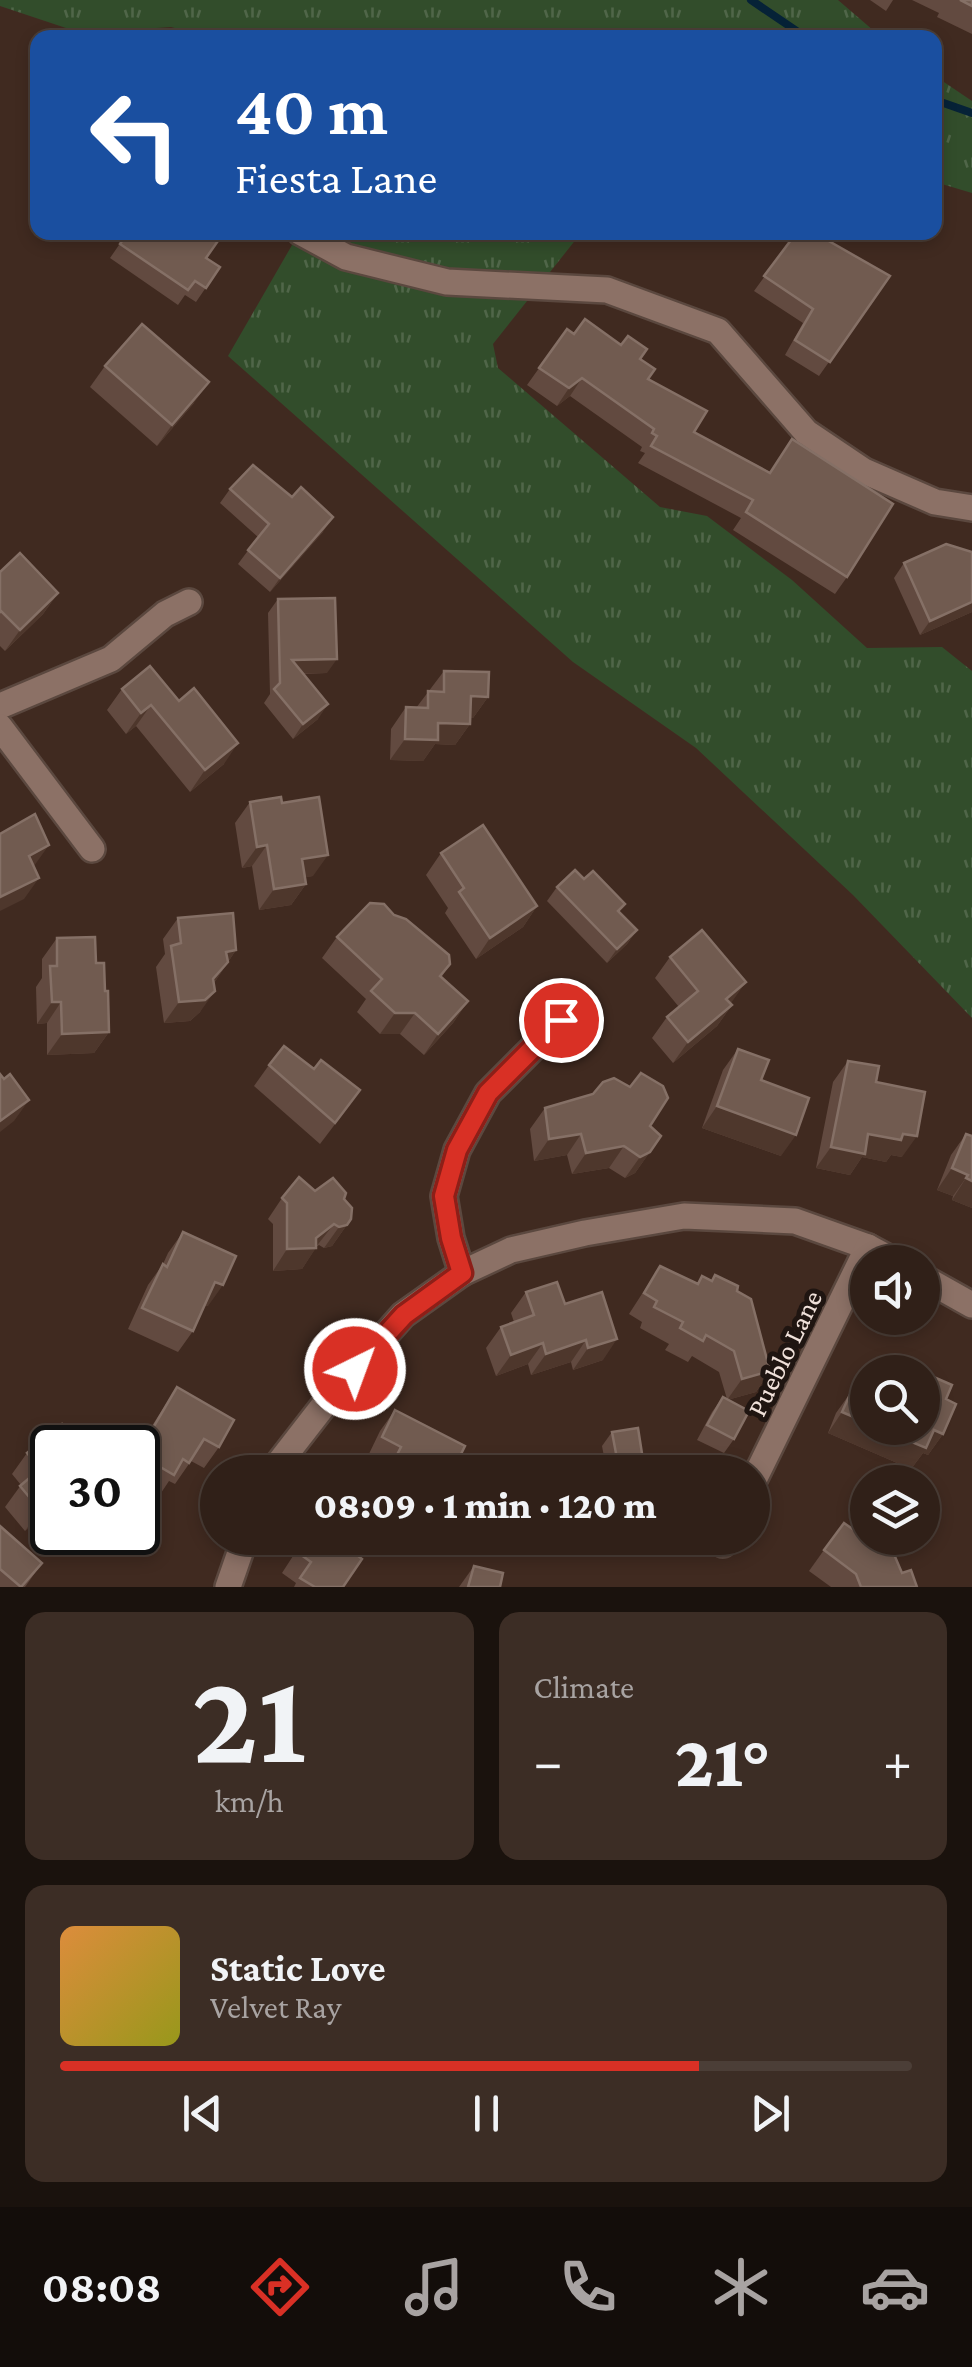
<!DOCTYPE html>
<meta charset="utf-8">
<style>
body{margin:0;font-family:"Crimson Pro",serif;background:#3c2d25;color:#f1f3f6;height:100vh;display:flex;flex-direction:column;font-size:38px;white-space:nowrap}
*{box-sizing:border-box;margin:0}
p{font-size:32px;color:#a8a3a2}
.icon{flex:none;width:55px;height:55px;fill:none;stroke:currentColor;stroke-width:2;stroke-linecap:round;stroke-linejoin:round}
.map{position:relative;height:1587px;overflow:hidden}
.panel{display:flex;flex-direction:column;gap:25px;padding:25px;background:#1a120d;flex:1}
.panel>*{flex:none}
.top-card{position:absolute;left:30px;top:30px;width:912px;height:210px;border-radius:20px;box-shadow:0 5px 15px #0003,0 0 0 2px #4b3e37;background:#1a4fa0;color:#fff;overflow:hidden}
.fabs{position:absolute;left:850px;top:1245px;display:grid;gap:20px}
.fabs a{display:grid;place-items:center;width:90px;height:90px;border-radius:50%;background:#302018;box-shadow:0 5px 15px #0003,0 0 0 2px #4b3e37;font-size:50px}
.speed{position:absolute;left:30px;top:1425px;display:flex;gap:20px;font-size:50px;font-weight:700;text-align:center}
.speed>*{display:grid;place-content:center;width:130px;height:130px;border-radius:50%;background:#302018;box-shadow:0 5px 15px #0003,0 0 0 2px #4b3e37;line-height:1}
.speed .limit{border:5px solid #111;border-radius:15px;background:#fff;color:#111}
.pin{position:absolute;display:grid;place-items:center;width:85px;height:85px;color:#fff;margin:-42px;border:5px solid #fff;border-radius:50%;box-shadow:0 2px 10px #0007}
.me{position:absolute;width:110px;margin:-55px;rotate:42deg;stroke-linejoin:round;filter:drop-shadow(0 0 8px #0008)}
.turn{display:flex;align-items:center;gap:35px;height:210px;padding:0 40px;font-size:45px}
.turn .icon{width:130px;height:130px;stroke-width:2.5}
.turn b{display:block;font-size:70px;line-height:85px}
.big{font-size:75px;font-weight:800;line-height:1.1}
.panel .card{flex:1;display:flex;flex-direction:column;justify-content:center;gap:15px;min-width:0;padding:0 35px;border-radius:20px;background:#3c2d25}
.panel .dial{align-items:center;gap:0}
.dial b{font-size:130px;line-height:1}
.song{display:flex;align-items:center;gap:30px}
.cover{width:120px;height:120px;border-radius:15px;background:linear-gradient(135deg,hsl(30 70% 55%),hsl(60 70% 35%))}
.played{height:10px;border-radius:5px;background:linear-gradient(90deg,#d93025 75%,#4b3e37 75%)}
.keys{display:flex;justify-content:space-around;direction:ltr}
.heat{display:flex;justify-content:space-between;align-items:center;font-size:55px;direction:ltr}
.panel .tiles{flex:1;display:grid;gap:25px;grid-template-columns:1fr 1fr}
.card:last-child{grid-column:span 2}
.trip{position:absolute;left:200px;top:1455px;width:570px;height:100px;border-radius:50px;background:#302018;box-shadow:0 5px 15px #0003,0 0 0 2px #4b3e37;font-weight:800;line-height:100px;text-align:center}
.tabs{display:flex;height:160px;justify-content:space-around;align-items:center;background:#130d0a;color:#a8a3a2}
.tabs .icon{width:70px;height:70px}
.tabs .on{color:#d93025}
.tabs b{font-size:45px;color:#f1f3f6}
.map>svg:first-child{display:block}
.grass{fill:url(#grass-tufts)}
.lines{fill:none;stroke-linecap:round;stroke-linejoin:round}
.stream{stroke:#062237;stroke-width:8}
.minor-casing{stroke:#5b483f;stroke-width:30}
.minor{stroke:#8c7166;stroke-width:25}
.wall{fill:#624a40}
.shaded-wall{fill:#4e372c}
.building{fill:#715b50;stroke:#857066;stroke-width:2.5}
.route-casing{stroke:#8d1f18;stroke-width:25}
.route{stroke:#d93025;stroke-width:18}
.labels{text-anchor:middle;stroke-width:10;stroke-linejoin:round;paint-order:stroke}
.street-label{font-size:28px;fill:#f0e1da;stroke:#1f1511}
</style>
<div class="map">
<svg width="972" height="1587" viewBox="0 0 972 1587">
<defs>
<pattern id="grass-tufts" width="24" height="20" patternUnits="userSpaceOnUse" patternTransform="scale(2.5)"><rect width="24" height="20" fill="#324d2b"/><path d="M3 7l-1-3M5 7V3M7 7l1-3M15 17l-1-3M17 17v-4M19 17l1-3" fill="none" stroke="#506649"/></pattern>
</defs>
<rect width="100%" height="100%" fill="#402a20"/>
<g class="grass">
<path d="M0,0h838l43,37 -667,1 -43,-11 -90,6 -81,-27z"/>
<path d="M935,76l37,25v92l-37,-11z"/>
<path d="M299,233h282l-88,111 5,24 162,139 47,9 85,64 75,68 75,-1 30,24v347l-119,-123 -157,-147 -123,-86 -345,-306z"/>
</g>
<g class="lines">
<g class="stream">
<path d="M751,0l56,38"/>
<path d="M935,100l37,13"/>
</g>
<defs>
<g id="minor">
<path d="M300,232l46,25 101,25 160,8 111,41 88,101 58,39 71,31 37,6"/>
<path d="M0,706l111,-47 54,-45 24,-12"/>
<path d="M0,727l92,122"/>
<path d="M462,1273l-11,-35 -7,-42 13,-46 31,-57 73,-73"/>
<path d="M922,1277l50,28"/>
<path d="M272,1472l59,-76 72,-81 59,-42 49,-23 74,-17 99,-17 111,5 73,26 28,15"/>
<path d="M752,1484l116,-237"/>
<path d="M723,1544l3,-6"/>
<path d="M228,1587l17,-49"/>
</g>
</defs>
<use href="#minor" class="minor-casing"/>
<use href="#minor" class="minor"/>
</g>
<g class="wall">
<path d="M870,0h23l-7,11z"/>
<path d="M912,0h60v34l-35,-17 2,-4z"/>
<path d="M128,232l78,26 14,9 -24,35 -11,-7 -7,10 -68,-47z"/>
<path d="M797,232l93,44 -71,100 -34,-21 18,-32 -49,-32z"/>
<path d="M567,329l7,5 66,25 8,20 46,53 76,40 22,-33 55,138 -12,17 -102,-64 8,-12 -103,-55 7,-10 -5,-2 2,-4 -72,-51 -13,10 -30,-21z"/>
<path d="M105,366l89,37 -37,43 -67,-59z"/>
<path d="M230,489l62,8 31,35 -53,60 -32,-28 20,-27 -38,-34z"/>
<path d="M972,552v60l-52,23 -26,-57 10,-15z"/>
<path d="M0,572l58,21 -15,21 -38,37 -5,-5z"/>
<path d="M278,599l49,74 -24,1 15,45 -25,20 -29,-36 6,-9 -2,-81z"/>
<path d="M150,666l74,98 -34,28 -54,-66 -10,8 -19,-24 15,-21z"/>
<path d="M444,671l44,26 -15,21h-3v6l-15,21 -20,-1 -12,17 -33,-1 1,-31 15,-22 10,1z"/>
<path d="M250,802l63,74 -8,1 1,7 -15,21 -32,5 -7,-44 -10,2 -7,-45z"/>
<path d="M441,853l96,53 -14,21 -47,32 -31,-46 3,-5 -22,-33z"/>
<path d="M584,879l53,51 -10,14 -20,19 -60,-62 10,-14z"/>
<path d="M394,915l56,49 -9,14 27,23 -15,22 -29,32 -24,-21h-20l-23,-22 9,-13 -44,-41 15,-21z"/>
<path d="M178,918l58,32 -22,33 -14,29 -10,9 -26,2 -8,-56 9,-13 -2,-15z"/>
<path d="M57,938l39,25 9,28 4,41 -15,21 -47,2v-32l-10,1 -1,-37 6,-9v-19z"/>
<path d="M670,957l62,48 -15,21 -44,37 -21,-25 15,-21 12,-10 -24,-29z"/>
<path d="M738,1049l23,31 20,76 -79,-28 21,-58z"/>
<path d="M848,1061l28,21 26,75 -11,-2 -5,7 -24,-5 -12,18 -34,-7 17,-86z"/>
<path d="M269,1065l76,46 -25,33 -66,-58z"/>
<path d="M545,1108l105,18 11,10 -26,37 -10,5 -16,-10 -37,6 -5,-19 -33,6 -4,-32z"/>
<path d="M966,1134l5,2 1,-2v74l-20,-8 1,-4 -16,-6 14,-35z"/>
<path d="M315,1191l29,8 7,20 -19,27 -8,2 -5,-3 -3,2 -14,22 -29,2v-47l-5,-5 14,-21z"/>
<path d="M183,1232l25,74 -3,-1 -12,26 -15,21 -50,-23 20,-44 15,-21 5,-11z"/>
<path d="M660,1266l37,17 5,-7 35,15 33,80 -14,21 -29,8 7,39 -10,14 -27,-13 15,-28 11,-15 4,2 -8,-27 -27,-16 -4,6 -23,-12 4,-6 -29,-16 2,-6 -13,-8z"/>
<path d="M526,1292l39,12 38,56 -30,10 -2,-8 -40,13 -3,-11 -32,12 -10,-28 15,-21 13,-5 -3,-9z"/>
<path d="M899,1362l53,23 -6,14 10,5 -13,30 -15,21 -5,-2 -12,16 -83,-36 8,-20 15,-21 17,7v29h54v-56h-30z"/>
<path d="M177,1387l42,60 -15,21 -13,-7 -16,23 -6,-3 -10,15 -21,-12v-36h-3l12,-16h1z"/>
<path d="M395,1410l57,62h-68l2,-4 -19,-10 13,-27z"/>
<path d="M62,1424l-10,85 -27,22 -20,-24 16,-22 -9,-11 15,-21z"/>
<path d="M612,1432l22,40h-27l-5,-26z"/>
<path d="M0,1526l42,37 -17,24h-25z"/>
<path d="M288,1538h56l-1,49h-49l2,-4 -14,-10 11,-17 -12,-8z"/>
<path d="M824,1550l78,23 15,14h-86l-22,-16z"/>
<path d="M474,1566l26,21h-41z"/>
</g>
<g class="shaded-wall">
<path d="M582,378l-12,18 -13,10 12,-18z"/>
<path d="M209,382l-15,21 -37,43 15,-21z"/>
<path d="M333,517l-10,15 -53,60 10,-14z"/>
<path d="M58,593l-15,21 -38,37 15,-21z"/>
<path d="M972,602v10l-52,23 10,-14z"/>
<path d="M337,659l-10,14 -45,1 10,-14z"/>
<path d="M471,696l17,1 -15,21h-17z"/>
<path d="M328,704l-10,15 -25,20 10,-15z"/>
<path d="M151,705l-15,21 -10,8 15,-21z"/>
<path d="M438,723l32,1 -15,21 -20,-1 -12,17 -33,-1 15,-21z"/>
<path d="M238,743l-14,21 -34,28 15,-22z"/>
<path d="M49,845l-15,21 -5,-10z"/>
<path d="M267,845l-15,21 -10,2 15,-21z"/>
<path d="M328,855l-15,21 -26,4 15,-21z"/>
<path d="M39,878l-15,21 -24,12v-14z"/>
<path d="M306,884l-15,21 -32,5 15,-21z"/>
<path d="M537,906l-14,21 -47,32 14,-21z"/>
<path d="M637,930l-10,14 -20,19 10,-14z"/>
<path d="M236,950l-22,33 -15,17 27,-48z"/>
<path d="M746,982l-15,21 -20,17 15,-21z"/>
<path d="M215,991l-15,21 -10,9 -26,2 15,-21z"/>
<path d="M468,1001l-15,22 -29,32 14,-21z"/>
<path d="M52,1002h9l-14,21 -10,1z"/>
<path d="M732,1005l-15,21 -44,37 15,-21z"/>
<path d="M395,1013h20l-15,21h-20z"/>
<path d="M109,1032l-15,21 -47,2 15,-21z"/>
<path d="M29,1100l-15,21 -14,11v-11z"/>
<path d="M717,1106l79,29 -15,21 -79,-28z"/>
<path d="M581,1134l-14,21 -33,6 15,-22z"/>
<path d="M868,1134h35l14,2 -15,21 -11,-2 -5,7 -24,-5 -12,18 -34,-7 15,-21z"/>
<path d="M624,1146l-15,22 -37,6 14,-21z"/>
<path d="M650,1152l-15,21 -10,5 15,-21z"/>
<path d="M952,1168l16,7 -15,21 -16,-6z"/>
<path d="M966,1178l6,3v27l-20,-8z"/>
<path d="M351,1219l-19,27 -8,2 15,-21z"/>
<path d="M334,1224l-19,24h1l-14,21 -29,2 14,-22 29,-11z"/>
<path d="M215,1282l8,3 -15,21 -7,-3z"/>
<path d="M617,1339l-14,21 -30,10 15,-22z"/>
<path d="M586,1340l-15,22 -40,13 15,-21z"/>
<path d="M543,1343l-15,21 -32,12 15,-21z"/>
<path d="M770,1371l-14,21 -29,8 15,-21z"/>
<path d="M842,1412l26,11v5l66,2 9,4 -15,21 -5,-2 -12,16 -83,-36z"/>
<path d="M643,1460l-9,12h-22l6,-8z"/>
<path d="M52,1500v9l-27,22 15,-21z"/>
</g>
<g class="building">
<path d="M960,0h12v6z"/>
<path d="M128,232h84l8,6 -14,20 14,9 -14,21 -11,-7 -7,9 -68,-46z"/>
<path d="M797,232h16l77,44 -60,86 -35,-22 18,-31 -49,-33z"/>
<path d="M585,319l36,26 7,-9 19,13 -7,10 15,10 -7,10 59,32 -13,21 76,41 22,-34 101,65 -46,73 -101,-65 7,-12 -102,-54 6,-10 -5,-3 2,-4 -72,-51 -13,10 -30,-20 28,-39 7,5z"/>
<path d="M142,324l67,58 -37,43 -67,-59z"/>
<path d="M253,465l39,32 9,-10 32,30 -53,61 -32,-28 21,-26 -39,-35z"/>
<path d="M946,544l26,8v50l-42,19 -26,-58z"/>
<path d="M20,553l38,40 -38,37 -19,-19 -1,1v-40z"/>
<path d="M335,598l2,61 -45,1 36,44 -25,20 -29,-35 6,-6 -2,-84z"/>
<path d="M150,666l29,35 15,-13 44,55 -33,27 -54,-65 -10,8 -19,-24z"/>
<path d="M444,671l45,1 -1,25 -17,-1 -1,28 -32,-1v17l-33,-1 1,-32 22,1v-17l16,1z"/>
<path d="M281,797l1,6 37,-6 9,58 -26,4 4,25 -32,5 -7,-44 -10,2 -7,-45z"/>
<path d="M35,814l14,31 -20,11 10,22 -39,19v-63z"/>
<path d="M483,825l54,81 -47,32 -31,-46 5,-4 -23,-35z"/>
<path d="M575,870l9,9 9,-8 32,33 -7,7 19,19 -20,19 -60,-62z"/>
<path d="M370,903l14,1 10,11 12,4 43,36 1,9 -10,12 28,25 -30,33 -23,-21h-20l-24,-22 11,-12 -45,-42z"/>
<path d="M233,913l3,37 -10,2 2,10 -15,17 2,12 -10,9 -26,2 -8,-56 10,-3 -3,-25z"/>
<path d="M702,930l44,52 -20,17 6,6 -44,37 -21,-25 31,-26 -28,-34z"/>
<path d="M95,937l1,26h8l1,28h3l1,41 -47,2 -1,-32h-9l-2,-36h7v-28z"/>
<path d="M284,1046l30,23 7,-9 39,30 -25,33 -66,-58z"/>
<path d="M738,1049l31,11 -8,20 48,18 -13,37 -79,-29z"/>
<path d="M848,1061l31,5 -3,16 49,10 -8,44 -14,-2 -2,6 -33,-6 -3,20 -34,-7z"/>
<path d="M641,1073l22,13 5,12 -18,28 11,10 -11,16 -10,5 -16,-11 -38,7 -5,-19 -32,5 -4,-31 48,-14 10,-12 11,-4 16,9z"/>
<path d="M0,1074l4,5 6,-5 19,26 -29,21z"/>
<path d="M966,1134l6,2v45l-6,-3 2,-3 -16,-7z"/>
<path d="M299,1177l16,14 18,-13 13,15 -2,6 8,9 -1,11 -4,6 -8,2 -5,-3 -18,14v10l-29,1v-46l-5,-5z"/>
<path d="M183,1232l53,24 -13,29 -8,-3 -22,49 -51,-23 21,-44 4,3z"/>
<path d="M660,1266l38,18 4,-8 10,5 3,-6 23,11 -1,5 14,8 19,72 -28,8 -8,-28 -28,-16 -3,6 -23,-13 3,-6 -29,-15 3,-6 -13,-8z"/>
<path d="M557,1282l8,22 37,-12 15,47 -29,9 -2,-8 -40,14 -3,-11 -32,12 -10,-28 33,-12 -8,-23z"/>
<path d="M899,1362l53,23 -6,14 10,5 -13,30 -9,-4 -8,18 -48,-20h44v-56h-27z"/>
<path d="M177,1387l57,33 -15,27 -15,-8 -15,24 -6,-4 -9,16 -36,-21 -1,-6 10,-17 3,2z"/>
<path d="M851,1392l17,7v24l-26,-11z"/>
<path d="M723,1397l26,14 -15,28 -27,-14z"/>
<path d="M395,1410l70,36 -13,26h-64l13,-25 -19,-10z"/>
<path d="M62,1424l19,24h-29v52l-12,10 -20,-24 20,-17 -13,-16z"/>
<path d="M638,1428l5,32 -25,4 -6,-32z"/>
<path d="M844,1523l34,24 12,-2 12,28 9,-3 6,17h-56l-5,-13 -32,-24z"/>
<path d="M0,1526l42,37 -21,24 -21,-18z"/>
<path d="M307,1538h37l2,1 -3,5 19,15 -19,28h-28l-15,-9 11,-16 -14,-10z"/>
<path d="M474,1566l29,7 -3,14h-32z"/>
</g>
<g class="lines">
<defs>
<path id="route" d="M355,1369l49,-54 58,-42 -11,-35 -7,-42 13,-46 31,-57 73,-73"/>
</defs>
<use href="#route" class="route-casing"/>
<use href="#route" class="route"/>
</g>
<g class="labels">
<g class="street-label">
<text transform="translate(784 1353) rotate(-64)" y="10">Pueblo Lane</text>
</g>
</g>
</svg>
<div class="fabs">
<a><svg class="icon" aria-label="sound" viewBox="0 0 24 24"><path d="M4 9h4l5-4v14l-5-4H4zM17 9q2 3 0 6"/></svg></a>
<a><svg class="icon" aria-label="search" viewBox="0 0 24 24"><circle cx="10" cy="10" r="6"/><path d="M15 15l6 6"/></svg></a>
<a><svg class="icon" aria-label="layers" viewBox="0 0 24 24"><path d="M12 4l9 5-9 5-9-5zM3 14l9 5 9-5"/></svg></a>
</div>
<div class="speed"><div class="limit">30</div></div>
<div class="pin" style="left:561px;top:1020px;background:#d93025"><svg class="icon" aria-label="arrive" viewBox="0 0 24 24"><path d="M6 21V4h12l-3 4 3 4H6"/></svg></div>
<svg class="me" style="left:355px;top:1369px" viewBox="-20 -20 40 40"><circle r="17" fill="#d93025" stroke="#fff" stroke-width="3"/><path d="M0-11L8 9 0 5-8 9z" fill="#fff"/></svg>
<div class="trip">08:09 · 1 min · 120 m</div>
<div class="top-card">
<div class="turn"><svg class="icon" aria-label="left" viewBox="0 0 24 24"><path d="M17 20v-9H6M10 6l-5 5 5 5"/></svg><div><b>40 m</b>Fiesta Lane</div></div>
</div>
</div>
<section class="panel">
<div class="tiles">
<div class="card dial"><b>21</b><p>km/h</p></div>
<div class="card"><p>Climate</p>
<div class="heat"><a>−</a><b class="big">21°</b><a>+</a></div>
</div>
<div class="card">
<div class="song"><i class="cover"></i><div><b>Static Love</b><p>Velvet Ray</p></div></div>
<div class="played"></div>
<div class="keys"><svg class="icon" aria-label="previous" viewBox="0 0 24 24"><path d="M18 5L8 12l10 7zM5 5v14"/></svg><svg class="icon" aria-label="pause" viewBox="0 0 24 24"><path d="M8 5v14M16 5v14"/></svg><svg class="icon" aria-label="next" viewBox="0 0 24 24"><path d="M6 5l10 7-10 7zM19 5v14"/></svg></div>
</div>
</div>
</section>
<nav class="tabs">
<b>08:08</b>
<svg class="icon on" aria-label="directions" viewBox="0 0 24 24"><path d="M12 3l9 9-9 9-9-9zM9 14v-3h6M13 9l2 2-2 2"/></svg>
<svg class="icon" aria-label="music" viewBox="0 0 24 24"><path d="M9 18V5l10-2v13"/><circle cx="6" cy="18" r="3"/><circle cx="16" cy="16" r="3"/></svg>
<svg class="icon" aria-label="phone" viewBox="0 0 24 24"><path d="M5 4h4l2 5-3 2q2 4 5 5l2-3 5 2v4C11 20 4 13 5 4z"/></svg>
<svg class="icon" aria-label="climate" viewBox="0 0 24 24"><path d="M12 3v18M4 7l16 10M4 17L20 7"/></svg>
<svg class="icon" aria-label="car" viewBox="0 0 24 24"><path d="M5 17H2v-5l4-1 3-4h7l3 4 3 1v5h-3M9 17h6M6 11h13"/><circle cx="7" cy="17" r="2"/><circle cx="17" cy="17" r="2"/></svg>
</nav>
